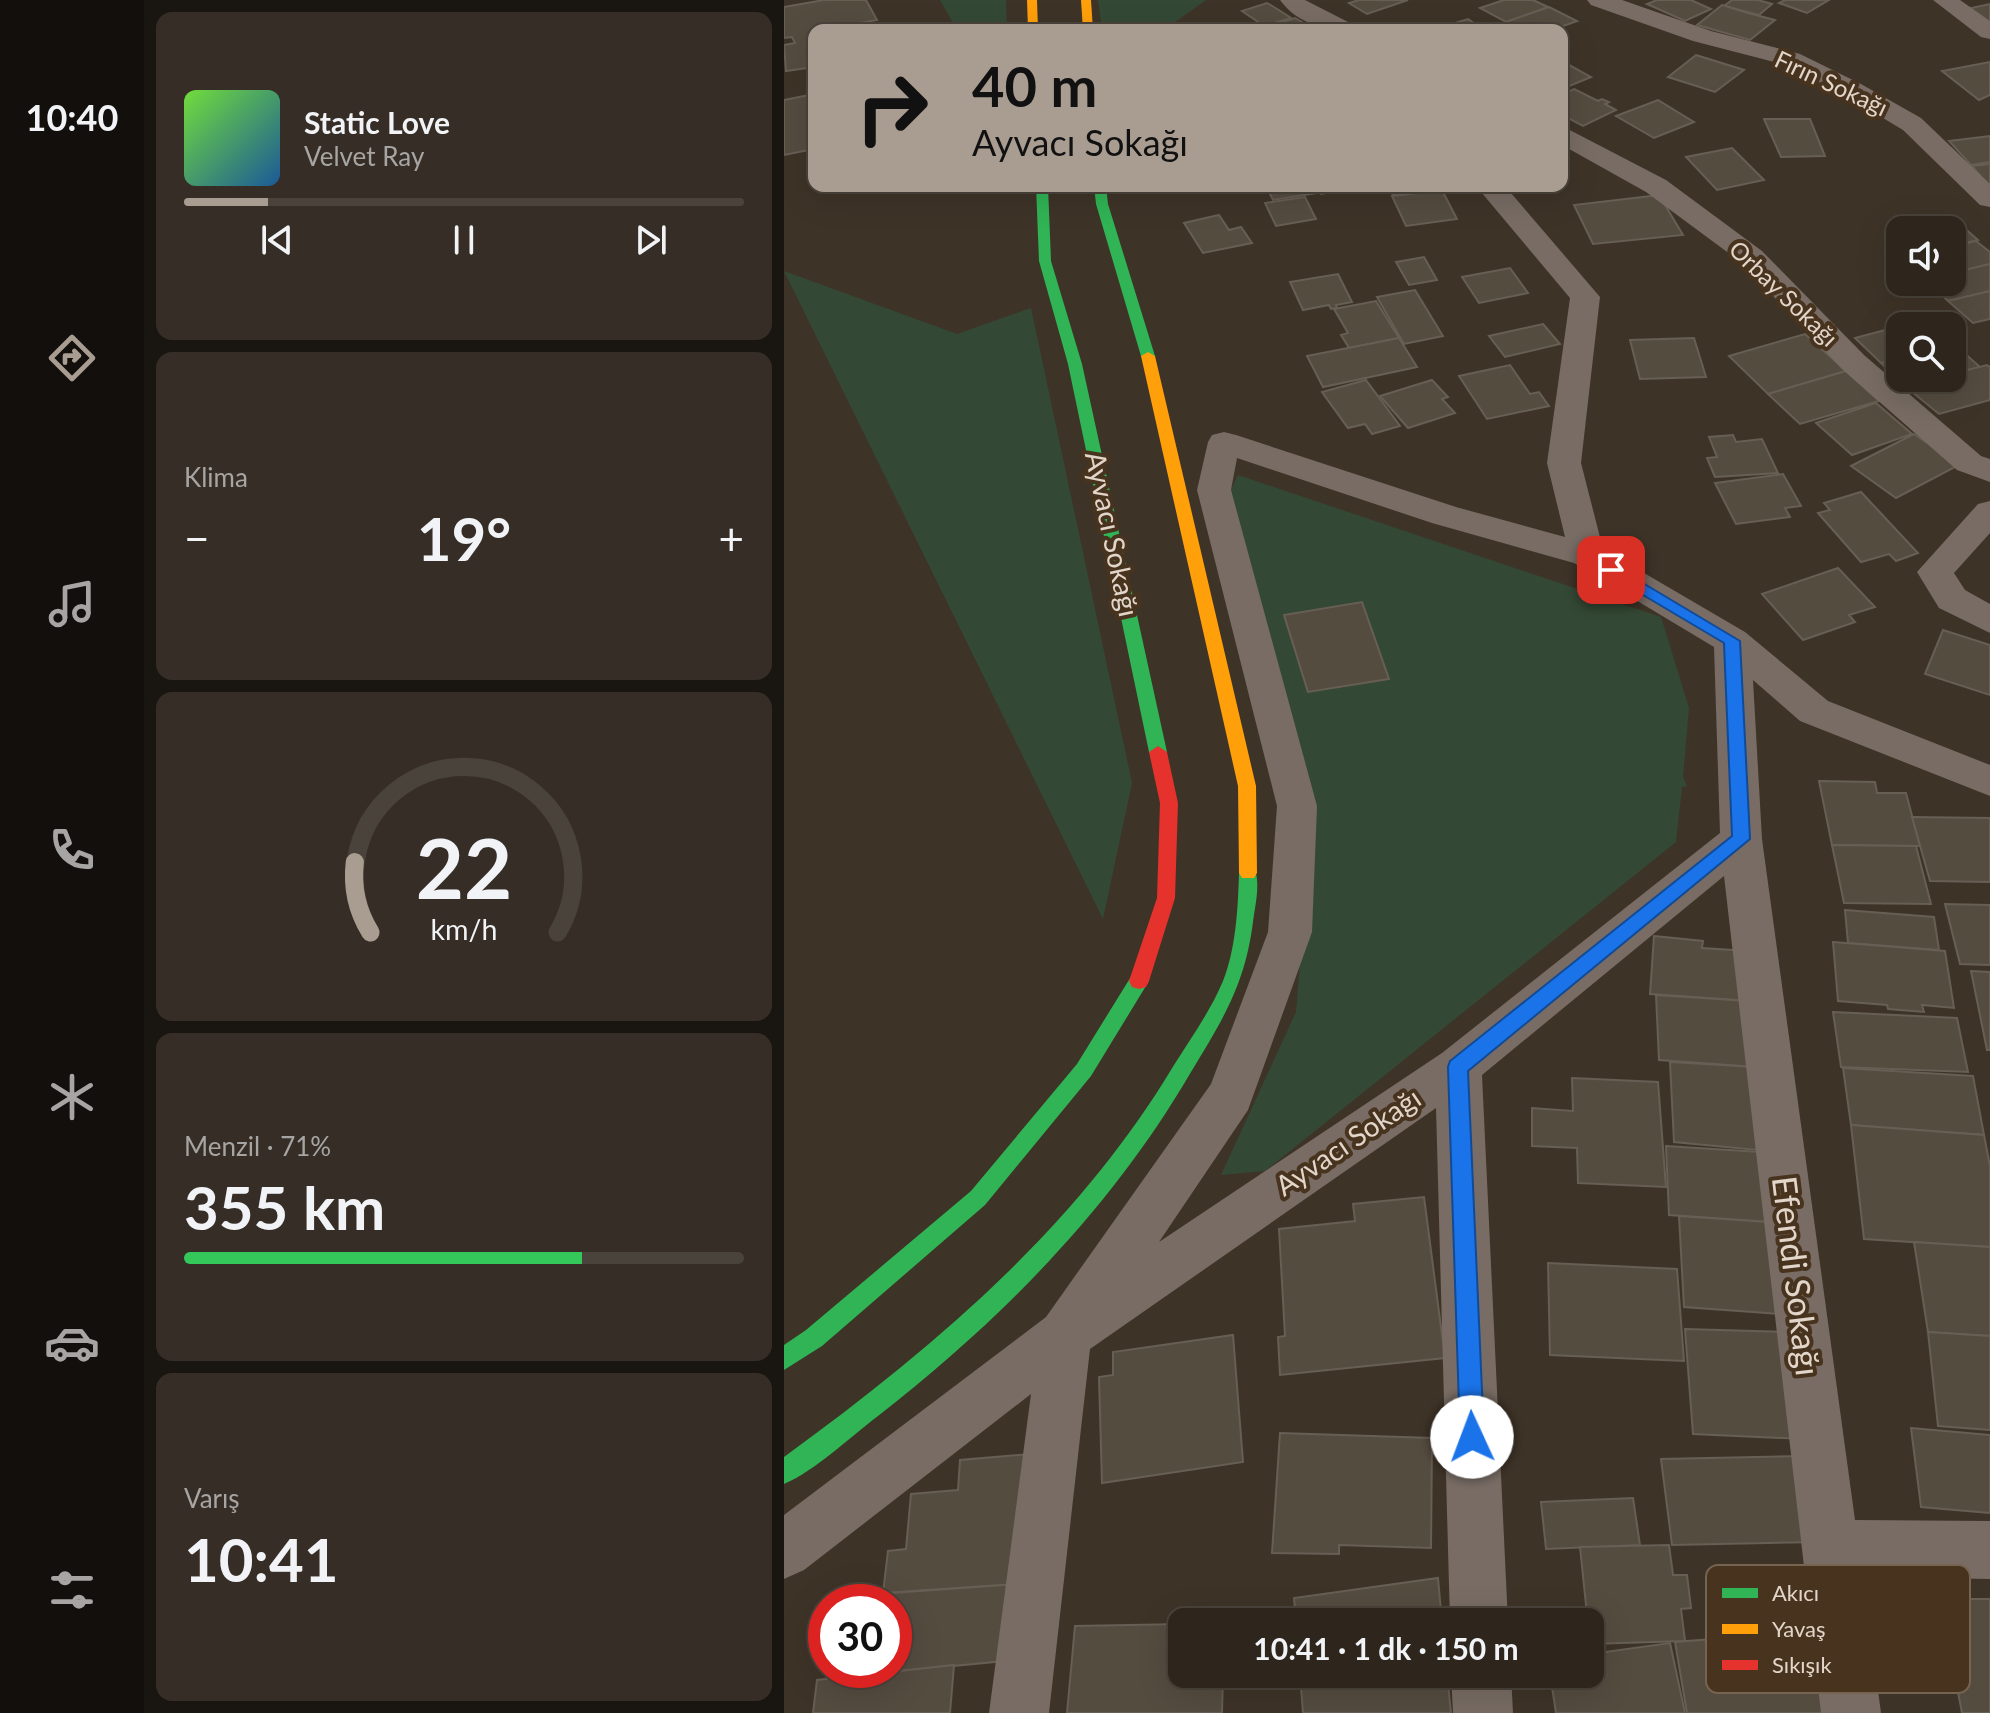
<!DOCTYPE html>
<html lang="tr">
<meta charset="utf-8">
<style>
body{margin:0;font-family:Lato,sans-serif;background:#362e26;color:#f1f3f6;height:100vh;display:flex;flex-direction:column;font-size:30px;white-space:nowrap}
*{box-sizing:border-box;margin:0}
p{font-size:26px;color:#a7a5a4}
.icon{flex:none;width:44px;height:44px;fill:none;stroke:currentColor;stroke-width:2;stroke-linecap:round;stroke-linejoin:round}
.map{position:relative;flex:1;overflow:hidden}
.details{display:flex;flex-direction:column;gap:12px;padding:12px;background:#191510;width:640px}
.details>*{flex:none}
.banner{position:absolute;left:24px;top:24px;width:760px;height:168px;border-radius:16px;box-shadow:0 8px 32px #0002,0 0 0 2px #49433b;background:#a99c90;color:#111;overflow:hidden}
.tools{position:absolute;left:1102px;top:216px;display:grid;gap:16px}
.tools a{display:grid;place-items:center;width:80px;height:80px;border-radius:16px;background:#2e261d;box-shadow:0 8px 32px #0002,0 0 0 2px #49433b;font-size:40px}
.speed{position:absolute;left:24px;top:1584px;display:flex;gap:16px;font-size:40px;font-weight:700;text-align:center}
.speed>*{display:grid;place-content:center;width:104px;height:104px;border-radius:50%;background:#2e261d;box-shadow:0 8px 32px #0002,0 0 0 2px #49433b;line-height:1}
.speed .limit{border:12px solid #d22;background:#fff;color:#111}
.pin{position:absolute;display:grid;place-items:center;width:68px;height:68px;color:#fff;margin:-34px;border-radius:16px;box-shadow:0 4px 12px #0006}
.me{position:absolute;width:88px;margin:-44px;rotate:358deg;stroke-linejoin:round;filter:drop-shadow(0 0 6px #0008)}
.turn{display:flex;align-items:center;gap:28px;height:168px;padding:0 32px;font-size:36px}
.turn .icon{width:104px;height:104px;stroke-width:2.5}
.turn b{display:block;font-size:56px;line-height:68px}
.big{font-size:60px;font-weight:700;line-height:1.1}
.details .widget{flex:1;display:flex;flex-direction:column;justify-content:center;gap:12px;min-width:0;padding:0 28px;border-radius:16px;background:#362e26}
.details .dial{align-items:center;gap:0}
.dial svg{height:208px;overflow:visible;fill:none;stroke:#49433b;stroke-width:7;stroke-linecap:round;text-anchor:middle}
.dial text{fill:#f1f3f6;stroke:none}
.song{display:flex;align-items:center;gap:24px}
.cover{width:96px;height:96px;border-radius:12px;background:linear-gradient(135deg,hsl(100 70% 55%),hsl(210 70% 35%))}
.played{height:8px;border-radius:4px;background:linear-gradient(90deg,#a99c90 15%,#49433b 15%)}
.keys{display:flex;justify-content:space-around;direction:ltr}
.heat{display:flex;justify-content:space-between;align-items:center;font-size:44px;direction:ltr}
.charge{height:12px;border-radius:6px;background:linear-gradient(90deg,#34c759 71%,#49433b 0)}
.trip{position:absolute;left:384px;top:1608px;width:436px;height:80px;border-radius:16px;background:#2e261d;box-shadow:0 8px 32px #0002,0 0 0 2px #49433b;font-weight:700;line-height:80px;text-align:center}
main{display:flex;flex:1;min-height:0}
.tabs{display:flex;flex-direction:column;width:144px;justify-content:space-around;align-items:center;background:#120f0c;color:#a7a5a4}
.tabs .icon{width:56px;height:56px}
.tabs .on{color:#a99c90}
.tabs b{font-size:36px;color:#f1f3f6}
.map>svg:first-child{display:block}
.green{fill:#344935}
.building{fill:#554c40;stroke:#675e54;stroke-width:2}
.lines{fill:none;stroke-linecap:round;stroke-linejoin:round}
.street{fill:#786c64;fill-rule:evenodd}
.fast{fill:#30b455;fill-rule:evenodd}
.slow{fill:#ff9f0a;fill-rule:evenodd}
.jam{fill:#e5322d;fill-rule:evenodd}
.route{fill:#1a73e8;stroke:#114b97;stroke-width:2}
.labels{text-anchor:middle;stroke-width:8;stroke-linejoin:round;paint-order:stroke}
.far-street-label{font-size:24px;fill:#e2d5c9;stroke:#47331e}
.street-label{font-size:28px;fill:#e2d5c9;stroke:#47331e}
.near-street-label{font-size:34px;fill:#e2d5c9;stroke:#47331e}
.key{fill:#47331e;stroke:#766451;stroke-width:2}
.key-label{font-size:22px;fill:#e2d5c9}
</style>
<main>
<nav class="tabs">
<b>10:40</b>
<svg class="icon on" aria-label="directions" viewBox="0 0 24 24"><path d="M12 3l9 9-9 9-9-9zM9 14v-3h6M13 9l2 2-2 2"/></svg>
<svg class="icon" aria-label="music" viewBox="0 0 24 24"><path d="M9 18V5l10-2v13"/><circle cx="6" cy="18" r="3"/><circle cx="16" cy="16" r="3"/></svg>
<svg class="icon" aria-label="phone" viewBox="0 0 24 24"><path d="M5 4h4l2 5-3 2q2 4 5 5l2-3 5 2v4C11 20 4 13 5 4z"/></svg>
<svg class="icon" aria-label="climate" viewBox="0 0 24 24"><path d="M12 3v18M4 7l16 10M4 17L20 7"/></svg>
<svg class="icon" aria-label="car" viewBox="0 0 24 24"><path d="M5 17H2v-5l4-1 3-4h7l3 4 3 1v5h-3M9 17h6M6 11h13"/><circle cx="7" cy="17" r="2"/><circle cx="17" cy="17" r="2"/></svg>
<svg class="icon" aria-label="filters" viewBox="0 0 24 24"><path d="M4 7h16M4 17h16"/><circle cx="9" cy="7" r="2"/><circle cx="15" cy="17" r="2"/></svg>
</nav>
<section class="details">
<div class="widget">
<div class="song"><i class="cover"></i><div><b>Static Love</b><p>Velvet Ray</p></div></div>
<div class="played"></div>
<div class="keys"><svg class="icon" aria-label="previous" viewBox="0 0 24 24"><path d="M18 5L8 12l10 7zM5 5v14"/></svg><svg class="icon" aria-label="pause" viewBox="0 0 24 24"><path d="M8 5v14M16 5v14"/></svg><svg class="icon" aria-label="next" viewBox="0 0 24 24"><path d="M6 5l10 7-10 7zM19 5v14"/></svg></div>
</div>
<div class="widget"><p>Klima</p>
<div class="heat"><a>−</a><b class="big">19°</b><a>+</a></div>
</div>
<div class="widget dial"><svg viewBox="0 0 100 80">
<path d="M14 69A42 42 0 1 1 86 69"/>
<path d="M14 69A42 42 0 0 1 8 42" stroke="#a99c90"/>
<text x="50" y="56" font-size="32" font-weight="700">22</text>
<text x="50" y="72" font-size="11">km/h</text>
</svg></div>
<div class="widget"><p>Menzil · 71%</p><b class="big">355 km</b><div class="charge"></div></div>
<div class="widget"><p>Varış</p><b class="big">10:41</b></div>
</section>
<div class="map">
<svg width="1206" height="1713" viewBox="0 0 1206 1713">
<rect width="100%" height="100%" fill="#3e3327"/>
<g class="green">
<path d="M156,0h66l1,30h-50z"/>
<path d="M314,0h108l-42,30h-62z"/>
<path d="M0,271l173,63 74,-26 101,475 -29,136z"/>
<path d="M454,475l423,142 28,91 -6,69 4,9 -5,1 -6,55 -411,329 -44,4 75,-163 17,-210 -91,-294z"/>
</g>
<g class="building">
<path d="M40,0h42l11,20 -17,3 4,7 17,-3 2,3h-69v41l-5,1 -2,-4 -21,3 -2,-26 11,-2 -3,-6 -8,1v-31z"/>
<path d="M575,0h49l-41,14 -18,-11z"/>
<path d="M720,0h29l15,7 -42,15 -26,-14z"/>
<path d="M873,0h34l20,9 -26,12 -38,-17z"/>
<path d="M948,0h26l14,4 -13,11 -35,-9z"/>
<path d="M1001,0h44l-22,13 -28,-10z"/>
<path d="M483,3l7,4 17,11 -27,8 -22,-15z"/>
<path d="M1206,4v21l-23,-16z"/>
<path d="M938,5l26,8 27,7 -25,20 -53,-15z"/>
<path d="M765,7l28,14 -25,9h-31l-15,-8z"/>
<path d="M511,18l21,12 -52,-2z"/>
<path d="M684,19l16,11h-52z"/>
<path d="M912,55l48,15 -29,22 -47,-15z"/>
<path d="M778,61l29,16 -29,12z"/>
<path d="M1206,62v33l-11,5 -37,-29z"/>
<path d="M790,89l24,12 4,-2 7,3 -4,2 11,6 -33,16 -21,-11v-20z"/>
<path d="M30,94v55l-30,6v-55z"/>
<path d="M874,100l36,22 -40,16 -38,-22z"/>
<path d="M980,119h46l15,37 -44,1z"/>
<path d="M1206,136v26l-19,3 -22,-24z"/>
<path d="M948,148l32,32 -47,10 -31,-33z"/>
<path d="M1206,164v23l-18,-21z"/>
<path d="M465,186h64l4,7 -44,7 -6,-12 -15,2z"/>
<path d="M531,186h47l-41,8z"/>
<path d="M604,186h25l3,6 -23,3z"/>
<path d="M658,190l15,29 -51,7 -14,-30z"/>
<path d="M875,195l24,40 -90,9 -19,-39z"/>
<path d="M521,197l11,22 -40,7 -11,-23z"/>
<path d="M435,215l10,15 12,-3 11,16 -49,10 -19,-30z"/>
<path d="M1171,220l23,20 -26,6v-16h-42z"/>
<path d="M1192,241l14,11v12l-38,9v-26z"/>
<path d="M640,257l13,23 -28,5 -13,-23z"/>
<path d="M1206,264v27l-42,10 -21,-19h25v-9z"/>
<path d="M726,268l18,25 -49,10 -17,-26z"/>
<path d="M554,274l14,28 -16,3 1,3 -6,1 -2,-4 -26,5 -13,-28z"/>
<path d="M631,290l28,46 -39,8 -27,-47z"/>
<path d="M1206,291v28l-17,4 -25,-22z"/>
<path d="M592,301l23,37 -50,10 -8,-13 7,-2 -14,-24z"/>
<path d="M759,324l17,20 -55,13 -16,-21z"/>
<path d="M1116,326v32l-19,5 -26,-25z"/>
<path d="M1021,334l41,37 -78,23 -39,-38z"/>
<path d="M615,338l18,29 -94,20 -16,-31z"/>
<path d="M910,338l12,39 -66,2 -10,-39z"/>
<path d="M1168,344h2l26,23 -28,7z"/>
<path d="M1116,358v20h38l-32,9 -25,-24z"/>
<path d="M726,365l20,29 9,-2 10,14 -62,13 -28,-43z"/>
<path d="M1203,365l3,2v33l-51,14 -33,-27 32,-9h14v-4z"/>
<path d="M1062,371l33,30 -79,23 -32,-30z"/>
<path d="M582,380l34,46 -28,8 -7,-10 -17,4 -26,-36z"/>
<path d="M648,380l16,17 -6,2 13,14 -47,15 -28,-32z"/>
<path d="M1092,403l36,31 -60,21 -36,-32z"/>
<path d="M1130,434l45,31 -63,33 -45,-32z"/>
<path d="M949,435l3,7 26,-3 16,34 -63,4 -8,-19 10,-1 -8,-20z"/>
<path d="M999,474l18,32 -16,2 5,9 -54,7 -21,-41z"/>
<path d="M1077,492l57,61 -22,8 -7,-7 -28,8 -43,-49 12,-3 -6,-7z"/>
<path d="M1054,568l37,39 -26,8 6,7 -52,18 -41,-46z"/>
<path d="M578,602l27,77 -81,13 -24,-77z"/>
<path d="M1159,630l47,15v50l-65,-21z"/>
<path d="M1035,781l56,1 2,11h29l14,53 -88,-1z"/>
<path d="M1128,817l78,1v64l-60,-1z"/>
<path d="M1048,845l84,1 15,58 -87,-1z"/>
<path d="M1161,904l45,1v60l-30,-1z"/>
<path d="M1061,910l89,7 5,33 -91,-7z"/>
<path d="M870,936l49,5 -1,7 46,3 3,50 -101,-7z"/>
<path d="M1049,942l112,9 9,57 -32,-3 2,7 -36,-3 -1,-4 -49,-4z"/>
<path d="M1187,971l19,1v78h-3z"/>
<path d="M872,995l92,6 8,66 -97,-7z"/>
<path d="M1049,1012l124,6 11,54 -127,-5z"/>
<path d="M886,1062l86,5 1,83 -83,-8z"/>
<path d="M1059,1068l130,8 11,59 -133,-10z"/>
<path d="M788,1078l86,4 8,105 -88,-4 -1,-35 -45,-2v-38l41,3z"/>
<path d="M1067,1125l133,10 6,31v81l-126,-8z"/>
<path d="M882,1146l110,7 7,70 -114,-8z"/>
<path d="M640,1197l21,161 -165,17 -2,-38 7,-1 -6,-107 76,-8 -2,-17z"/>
<path d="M895,1216l104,7 9,92 -108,-8z"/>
<path d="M1130,1242l76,5v89l-62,-4z"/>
<path d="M764,1263l129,6 7,92 -134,-6z"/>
<path d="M901,1329l104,3 14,107 -110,-5z"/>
<path d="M1144,1332l62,4v94l-52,-4z"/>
<path d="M449,1335l10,127 -141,21 -3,-106 14,-2v-23z"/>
<path d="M1127,1428l79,7v78l-69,-6z"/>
<path d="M496,1433l152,5 -1,110 -92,-3v9l-67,-1z"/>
<path d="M247,1454l-12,130 -136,9 5,-42 18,-2 5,-55 47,-4 2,-30z"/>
<path d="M1019,1456l15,86 -146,3 -11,-86z"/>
<path d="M849,1498l7,47 -94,4 -5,-47z"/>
<path d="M885,1545l4,30h14l4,33 -10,1 4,32 -95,3 -10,-97z"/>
<path d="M654,1578l4,44h-146l-2,-24z"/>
<path d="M235,1584l-4,76 -175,17v-7h54v-68h-46l1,-6z"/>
<path d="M1156,1599h50v114h-28z"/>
<path d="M398,1624v50h41l-1,39h-155l8,-87z"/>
<path d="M1043,1630l18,83h-158l-12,-71z"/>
<path d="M886,1643l15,70h-129l-6,-39h40v-20z"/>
<path d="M170,1665l-4,48h-137l4,-33z"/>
<path d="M516,1674h147l4,39h-148z"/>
</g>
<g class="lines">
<g class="street">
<path d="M496,0h25l49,25 4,5c-30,0 -59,-4 -78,-30z"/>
<path d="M803,0h35l89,31 89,23 61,30 60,34 69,66v23l-10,-2 -77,-75 -60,-36 -61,-30 -89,-23 -102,-36z"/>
<path d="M1149,0h27l30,21v18l-9,-2z"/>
<path d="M778,126l104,54 96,71 102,104 117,101 9,3v23l-33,-12 -115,-101 -100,-106 -96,-71 -84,-47z"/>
<path d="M692,186h29l95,111 -19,166 22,86 142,83 83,69 162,64v31l-190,-75 -47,-41 9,159 93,681 135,1v58l-127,-2 18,136h-60l-97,-837 -242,199 26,547h-58l-14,-514 -346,241 -41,364h-60l42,-319 -227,176 -20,9v-64l262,-198 165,-233 57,-152 9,-126 -80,-316 11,-48 4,-7 12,-3 12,3 220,72 109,30 -18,-74 23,-165zM453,458l195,65 142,40 140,84 6,186 -278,220 -283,189 89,-132 64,-178 5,-126 -86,-316z"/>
<path d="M1206,501v32l-36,40 11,17 25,14v29l-51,-25 -22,-36 61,-68z"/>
<path d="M667,1674h60l2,39h-60z"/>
</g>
<g class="fast">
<path d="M252,186h12l3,75 31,103 85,388 -9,6 -9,-6 -81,-388 -29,-103z"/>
<path d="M310,186h12l2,18 47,152 -2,3 -5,1 -7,-4 -45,-152z"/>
<path d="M464,866l6,2c7,14 1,38 -1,54 -8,63 -30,97 -62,150 -80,137 -189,247 -313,344 -28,21 -63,55 -94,68v-27c151,-110 293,-230 390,-392 17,-27 37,-55 49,-84 13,-32 15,-74 16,-108l3,-5z"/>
<path d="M355,973l7,2 3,6 -58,95 -106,129 -163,141 -38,24v-25l22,-15 165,-139 106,-127 55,-89z"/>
</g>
<g class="slow">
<path d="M243,0h10l1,30h-10z"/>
<path d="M297,0h10l2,30h-10z"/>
<path d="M364,352l7,4 101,430 1,87 -3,5h-12l-3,-5 -1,-87 -97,-430z"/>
</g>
<path class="jam" d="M374,746l9,6 11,51 -3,95 -26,83 -3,6 -7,2 -7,-2 -3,-6 28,-83 3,-95 -11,-51z"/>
</g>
<path class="route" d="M827,564l129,77 10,198 -282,232 16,366 -4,9 -8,3 -9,-3 -3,-9 -12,-370 2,-6 282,-225 -8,-193 -118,-70 -3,-3z"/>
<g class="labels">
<g class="far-street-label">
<text transform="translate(1047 84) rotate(25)" y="8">Fırın Sokağı</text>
<text transform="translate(999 294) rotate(44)" y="8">Orbay Sokağı</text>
</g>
<g class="street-label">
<text transform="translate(328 534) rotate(78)" y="10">Ayvacı Sokağı</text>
<text transform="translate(564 1142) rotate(-34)" y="10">Ayvacı Sokağı</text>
</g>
<g class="near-street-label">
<text transform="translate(1012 1276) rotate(83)" y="12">Efendi Sokağı</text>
</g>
</g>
<rect x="922" y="1565" width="264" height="128" rx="12" class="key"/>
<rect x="938" y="1588" width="36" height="10" fill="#30b455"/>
<rect x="938" y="1624" width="36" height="10" fill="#ff9f0a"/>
<rect x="938" y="1660" width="36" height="10" fill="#e5322d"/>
<g class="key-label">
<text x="988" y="1601">Akıcı</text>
<text x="988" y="1637">Yavaş</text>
<text x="988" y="1673">Sıkışık</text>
</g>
</svg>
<div class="tools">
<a><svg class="icon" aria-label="sound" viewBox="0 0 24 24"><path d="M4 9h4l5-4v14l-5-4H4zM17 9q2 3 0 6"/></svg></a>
<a><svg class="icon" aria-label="search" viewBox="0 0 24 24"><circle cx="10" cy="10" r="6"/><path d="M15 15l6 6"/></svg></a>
</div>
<div class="speed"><div class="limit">30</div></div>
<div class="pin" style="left:827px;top:570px;background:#d93025"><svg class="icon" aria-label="arrive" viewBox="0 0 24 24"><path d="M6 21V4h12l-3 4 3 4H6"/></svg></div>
<svg class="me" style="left:688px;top:1437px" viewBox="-20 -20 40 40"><circle r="19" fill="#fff"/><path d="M0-13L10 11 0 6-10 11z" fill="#1a73e8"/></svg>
<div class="trip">10:41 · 1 dk · 150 m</div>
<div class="banner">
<div class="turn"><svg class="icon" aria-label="right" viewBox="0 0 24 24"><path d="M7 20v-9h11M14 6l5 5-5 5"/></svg><div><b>40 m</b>Ayvacı Sokağı</div></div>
</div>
</div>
</main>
